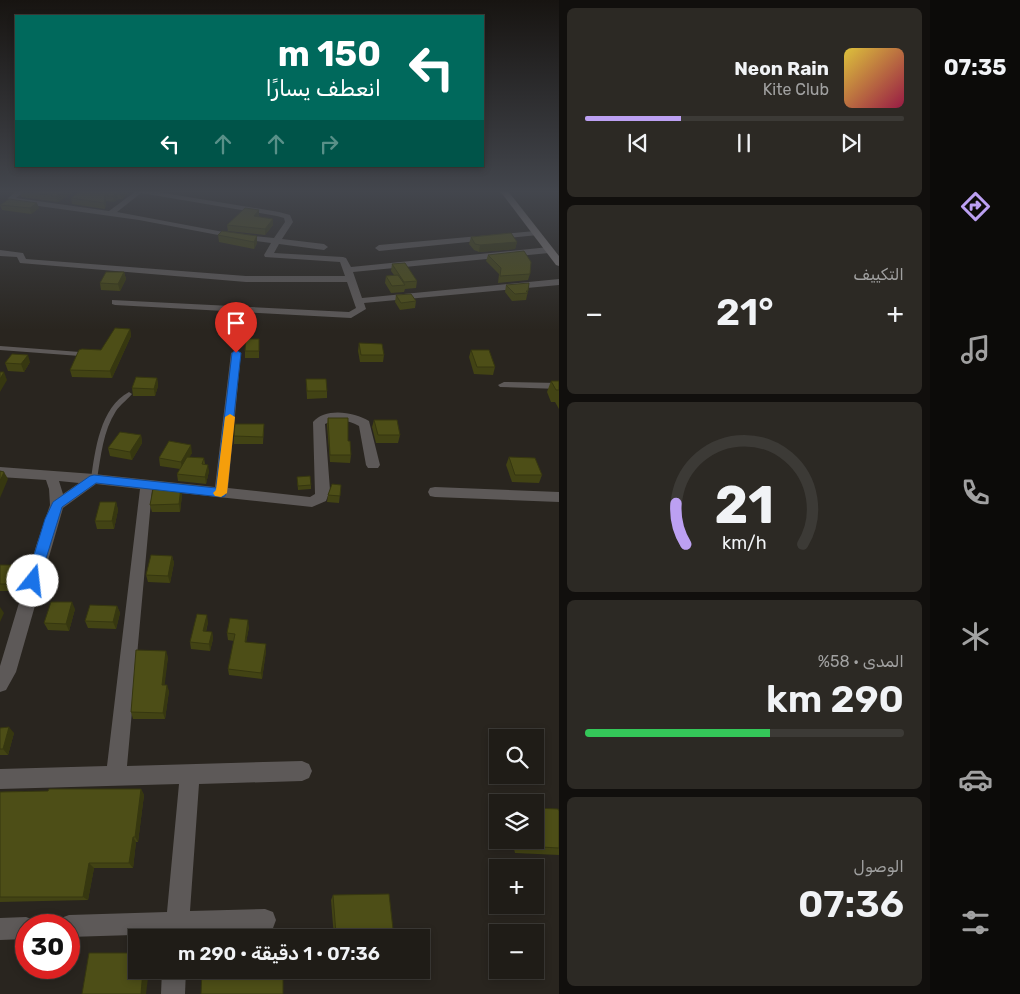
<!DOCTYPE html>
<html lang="ar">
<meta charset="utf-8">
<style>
body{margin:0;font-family:Rubik,Cairo,sans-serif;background:#2c2924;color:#f1f3f6;direction:rtl;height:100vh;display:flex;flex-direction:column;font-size:19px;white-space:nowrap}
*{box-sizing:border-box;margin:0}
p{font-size:16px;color:#a1a1a1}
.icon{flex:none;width:28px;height:28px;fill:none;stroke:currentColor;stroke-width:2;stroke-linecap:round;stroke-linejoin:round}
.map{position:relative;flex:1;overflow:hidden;direction:ltr}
.details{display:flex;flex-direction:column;gap:8px;padding:8px;background:#110f0d;width:371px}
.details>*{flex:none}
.top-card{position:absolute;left:15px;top:15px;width:469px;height:152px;border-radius:0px;box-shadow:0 2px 8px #0003,0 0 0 1px #3c3a36;direction:rtl;background:#00695c;color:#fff;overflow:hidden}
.buttons{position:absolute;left:489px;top:729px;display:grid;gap:10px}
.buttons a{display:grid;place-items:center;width:55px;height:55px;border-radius:0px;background:#1f1c17;box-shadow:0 2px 8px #0003,0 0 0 1px #3c3a36;font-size:25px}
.speed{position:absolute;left:15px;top:914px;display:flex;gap:10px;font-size:25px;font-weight:700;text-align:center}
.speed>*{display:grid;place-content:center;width:65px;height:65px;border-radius:50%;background:#1f1c17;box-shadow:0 2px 8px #0003,0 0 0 1px #3c3a36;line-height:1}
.speed .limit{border:8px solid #d22;background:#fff;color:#111}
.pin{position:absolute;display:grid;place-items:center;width:42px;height:42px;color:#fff;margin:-51px -21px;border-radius:50% 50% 50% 0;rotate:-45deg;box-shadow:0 0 5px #0007}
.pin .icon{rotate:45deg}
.me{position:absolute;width:55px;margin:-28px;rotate:16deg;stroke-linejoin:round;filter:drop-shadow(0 0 4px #0008)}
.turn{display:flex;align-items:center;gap:18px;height:105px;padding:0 20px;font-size:22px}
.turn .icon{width:65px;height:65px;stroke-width:2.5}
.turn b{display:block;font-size:35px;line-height:42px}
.lanes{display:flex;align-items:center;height:48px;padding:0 20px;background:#0003;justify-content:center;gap:25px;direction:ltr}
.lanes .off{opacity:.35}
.big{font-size:38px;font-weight:600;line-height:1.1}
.details .card{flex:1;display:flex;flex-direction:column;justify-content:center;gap:8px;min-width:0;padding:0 18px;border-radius:8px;background:#2c2924}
.details .dial{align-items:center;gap:0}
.dial svg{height:130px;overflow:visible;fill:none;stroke:#3c3a36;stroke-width:7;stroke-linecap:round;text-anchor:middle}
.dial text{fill:#f1f3f6;stroke:none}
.song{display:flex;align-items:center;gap:15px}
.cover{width:60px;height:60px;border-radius:8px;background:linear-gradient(135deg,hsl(50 70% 55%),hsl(340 70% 35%))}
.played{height:5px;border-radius:2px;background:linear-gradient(90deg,#bca0f2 30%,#3c3a36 30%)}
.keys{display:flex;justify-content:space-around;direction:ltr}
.heat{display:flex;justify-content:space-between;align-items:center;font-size:28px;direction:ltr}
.charge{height:8px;border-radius:4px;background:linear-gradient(90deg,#34c759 58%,#3c3a36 0)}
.trip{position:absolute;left:128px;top:929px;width:302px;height:50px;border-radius:0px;background:#1f1c17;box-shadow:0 2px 8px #0003,0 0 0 1px #3c3a36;font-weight:600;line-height:50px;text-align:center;direction:rtl}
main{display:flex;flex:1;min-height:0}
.dock{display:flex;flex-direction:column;width:90px;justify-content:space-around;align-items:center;background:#0c0b09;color:#a1a1a1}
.dock .icon{width:35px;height:35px}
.dock .on{color:#bca0f2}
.dock b{font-size:22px;color:#f1f3f6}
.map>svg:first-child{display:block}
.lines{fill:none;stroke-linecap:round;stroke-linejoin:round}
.lane{fill:#5d5958;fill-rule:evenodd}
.street{fill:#5d5958;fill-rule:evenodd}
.secondary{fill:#7c7674;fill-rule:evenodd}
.wall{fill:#424314}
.shaded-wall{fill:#363710}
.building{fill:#4d4e17;stroke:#363710}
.route{fill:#1a73e8;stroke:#114b97}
.slow{fill:#f59e0b}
</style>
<main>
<nav class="dock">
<b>07:35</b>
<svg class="icon on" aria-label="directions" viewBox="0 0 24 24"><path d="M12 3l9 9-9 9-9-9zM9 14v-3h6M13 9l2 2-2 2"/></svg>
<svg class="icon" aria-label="music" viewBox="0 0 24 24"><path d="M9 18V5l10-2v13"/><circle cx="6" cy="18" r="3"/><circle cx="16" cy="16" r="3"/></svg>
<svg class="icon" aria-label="phone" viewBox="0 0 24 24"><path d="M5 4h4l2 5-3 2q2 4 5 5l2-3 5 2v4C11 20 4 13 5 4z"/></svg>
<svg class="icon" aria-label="climate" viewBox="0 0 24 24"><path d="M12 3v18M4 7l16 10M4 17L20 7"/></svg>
<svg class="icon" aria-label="car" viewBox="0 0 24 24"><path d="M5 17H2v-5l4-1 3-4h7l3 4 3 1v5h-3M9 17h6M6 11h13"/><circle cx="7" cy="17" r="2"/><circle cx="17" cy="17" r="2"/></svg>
<svg class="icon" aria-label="filters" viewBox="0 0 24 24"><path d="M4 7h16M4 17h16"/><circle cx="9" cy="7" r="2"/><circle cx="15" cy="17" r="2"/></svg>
</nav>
<section class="details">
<div class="card">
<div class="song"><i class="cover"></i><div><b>Neon Rain</b><p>Kite Club</p></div></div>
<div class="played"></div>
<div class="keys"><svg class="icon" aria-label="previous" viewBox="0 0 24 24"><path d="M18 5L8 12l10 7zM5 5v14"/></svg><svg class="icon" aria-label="pause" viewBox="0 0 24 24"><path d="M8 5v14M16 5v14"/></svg><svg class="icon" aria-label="next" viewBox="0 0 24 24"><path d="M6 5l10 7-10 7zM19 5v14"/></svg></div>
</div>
<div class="card"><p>التكييف</p>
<div class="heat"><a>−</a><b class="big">21°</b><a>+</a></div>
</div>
<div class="card dial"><svg viewBox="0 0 100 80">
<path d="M14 69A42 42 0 1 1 86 69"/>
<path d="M14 69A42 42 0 0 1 8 44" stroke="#bca0f2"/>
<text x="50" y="56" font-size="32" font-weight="700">21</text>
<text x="50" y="72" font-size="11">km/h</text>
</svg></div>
<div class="card"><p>المدى · 58%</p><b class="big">290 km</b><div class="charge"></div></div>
<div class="card"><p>الوصول</p><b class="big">07:36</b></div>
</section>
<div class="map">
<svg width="559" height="994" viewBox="0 0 559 994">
<rect width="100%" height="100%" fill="#29251f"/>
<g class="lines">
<g class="lane">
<path d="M0,346l80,6 3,2 -3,2 -80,-6z"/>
<path d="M129,392l3,2c-5,6 -12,11 -16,17 -13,20 -15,45 -19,68l-3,2h-2l-1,-2c4,-28 9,-72 38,-87z"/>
</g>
<g class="street">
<path d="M17,191h8l-9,7 93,13 27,-20h16l127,21 11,3 3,7 -11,17 42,5 4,3 -4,3 -45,-6 -5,9 69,4 3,1 5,9 198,-20 4,3 -4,3 -196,19 9,26 197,-19v6l-195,18 2,6 -15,9 -236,-13 -3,-1v-4l237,12 7,-4 -9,-26h-101l-226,-19 -3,-6 -17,-1v-6l23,3 3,6 220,17h99l-5,-14 -75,-5 -1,-2 7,-12 -37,-5 -95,-18 -129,-18 -2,-4zM141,193l136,23 7,2 1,4 -11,16 -40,-4 -117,-22z"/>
<path d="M535,231h3v4l-159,16 -4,-3 4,-3z"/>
<path d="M236,350l5,3 -13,135 82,9 5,-3 -2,-72c12,-15 42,-10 56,-1l11,44 -2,3h-10l-2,-3 -7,-39c-10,-6 -23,-7 -34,-2l5,66 -4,11 -14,6 -160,-17 -25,276 175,-5 7,3 3,7 -3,7 -7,3 -103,3 -9,127 75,-2 8,3 3,8 -3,8 -8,3 -77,3v4h-23v-4l-96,3v-12h-11l3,-7 8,-3 98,-3 12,-128 -179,5v-20l107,-3 33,-277 -44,-5 -33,24 -47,164 -10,18 -6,2v-26l37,-123 13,-38 -1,-16 -3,-9 -46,-3v-10l94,7 121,13 16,-134zM59,481l20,2 -16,11z"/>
<path d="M504,382l55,1v6l-59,-2 -2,-2z"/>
<path d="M435,487l124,5v10l-124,-5 -5,-1 -2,-4 2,-4z"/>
<path d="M26,917l8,3 2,5h-10v14l-26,1v-22z"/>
<path d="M162,970h24l-1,24h-24z"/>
</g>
<path class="secondary" d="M500,191h8l51,65v10l-3,-1z"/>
</g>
<g class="wall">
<path d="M20,191h55l-17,11 -37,-5z"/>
<path d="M131,191l-9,8h-4l-4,3 -8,-1 -1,8 -33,-5 -1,-6z"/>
<path d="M0,205l39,3 -8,6 -29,-4z"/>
<path d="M259,217l14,2v6l-8,10 -37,-4 -1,-6z"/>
<path d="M218,235l39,1v7l-3,6 -35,-7z"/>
<path d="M471,237l46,5 -2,7 -36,3 -5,-2 -5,-6z"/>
<path d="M488,255l42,19 -2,6 -30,3 1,-9 -13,-13z"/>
<path d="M392,264l25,17 -1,7 -11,1 -1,3 -13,1 -6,-10 1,-7 8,-1 -3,-4z"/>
<path d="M124,272l2,7 -6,12 -19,-1 -1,-7z"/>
<path d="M506,285l22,6 -2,9 -14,1 -7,-9z"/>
<path d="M396,295l20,6 -1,7 -15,2 -5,-8z"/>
<path d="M130,329l1,7 -19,42 -40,-1 -2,-7 31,-20z"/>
<path d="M259,339v19h-14v-7z"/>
<path d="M359,343l25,12 -1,7h-23l-2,-11z"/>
<path d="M471,350l24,17 -2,8 -19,-1 -5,-17z"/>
<path d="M30,362l-6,10 -16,-1 -3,-8z"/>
<path d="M157,378l1,8 -3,10h-22l-1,-8z"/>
<path d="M306,379l21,12v7l-20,1z"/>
<path d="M551,381h8v28l-4,-7h-4l-4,-10z"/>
<path d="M328,418l20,23 3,14 -1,8 -20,-1 -3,-37z"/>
<path d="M374,420l26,15 -2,8h-22l-4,-16z"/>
<path d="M264,424l-1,20h-29v-8z"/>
<path d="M141,435l1,8 -10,17 -22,-4 -2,-8z"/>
<path d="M192,453l-3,4 15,1 1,6 4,7 -3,13 -28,-3 -1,-7 3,-5 -20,-3 -1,-8z"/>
<path d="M509,457l33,18 -3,8 -27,-1 -6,-17z"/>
<path d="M297,477l14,8v4l-13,1z"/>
<path d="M341,485l-2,18 -12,-1 1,-7z"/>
<path d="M181,487l1,8 -2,17h-28l-2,-7z"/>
<path d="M116,502l2,8 -4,19h-17l-2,-8z"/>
<path d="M172,556l2,7 -4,20 -22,-1 -2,-7z"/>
<path d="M0,565l17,8 -7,18h-10z"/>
<path d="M117,606l3,7 -4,16 -28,-1 -3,-7z"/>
<path d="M75,609l-6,22 -21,-1 -4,-7z"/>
<path d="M208,622l-2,10h6l1,7 -3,12 -19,-2 -1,-7z"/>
<path d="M249,627l-3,15 20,9 -4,28 -33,-4 -1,-6 6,-28 -6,-1 -1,-7z"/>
<path d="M168,657l-4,28 5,6 -4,28h-32l-2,-7z"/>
<path d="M0,728l14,5 -6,22h-8z"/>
<path d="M141,789l3,6 -6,47h-2l-3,26h-39l-6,32 -88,2v-110z"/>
<path d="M559,811v44l-44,-2 -3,-13h23z"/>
<path d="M333,895l61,43h-60l-3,-38z"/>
</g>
<g class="shaded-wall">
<path d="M64,191h11l-17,11 -2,-6z"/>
<path d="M124,191h7l-9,8 -2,-6z"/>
<path d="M117,193l1,6 -4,3 -1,-6z"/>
<path d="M105,195l1,6 -1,8 -1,-6z"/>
<path d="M37,203l2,5 -8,6 -1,-6z"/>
<path d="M259,210v7l-5,-1z"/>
<path d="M273,219v6l-8,10v-6z"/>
<path d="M257,236v7l-3,6v-7z"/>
<path d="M517,242l-2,7 -36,3 1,-7z"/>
<path d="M124,272l2,7 -6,12 -2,-7z"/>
<path d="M130,329l1,7 -19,42 -2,-7z"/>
<path d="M28,355l2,7 -6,10 -3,-8z"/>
<path d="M4,372l3,8 -7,12v-13z"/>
<path d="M157,378l1,8 -3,10 -1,-7z"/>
<path d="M141,435l1,8 -10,17 -2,-8z"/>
<path d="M191,445l1,8 -10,17 -1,-8z"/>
<path d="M208,465l1,6 -3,13 -1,-7z"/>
<path d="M4,472l4,7 -8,19v-17z"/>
<path d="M181,487l1,8 -2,17 -1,-8z"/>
<path d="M116,502l2,8 -4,19 -2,-8z"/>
<path d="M172,556l2,7 -4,20 -2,-7z"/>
<path d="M13,565l4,8 -7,18 -4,-7z"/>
<path d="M72,602l3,7 -6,22 -3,-7z"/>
<path d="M117,606l3,7 -4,16 -3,-7z"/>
<path d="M0,607l4,6 -4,9z"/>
<path d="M207,615l1,7 -4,16 -1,-7z"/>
<path d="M248,620l1,7 -4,21v-6z"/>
<path d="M212,632l1,7 -3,12 -1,-7z"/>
<path d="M266,644v7l-4,28 -1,-6z"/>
<path d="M166,651l2,6 -4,34 -2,-6z"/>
<path d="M167,685l2,6 -4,28 -2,-6z"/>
<path d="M9,727l5,6 -6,22 -5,-6z"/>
<path d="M141,789l3,6 -6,47 -3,-5z"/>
<path d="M133,837l3,5 -3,26 -4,-5z"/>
<path d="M89,863l5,5 -6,32 -5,-3z"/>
<path d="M143,970h6l-3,24h-5z"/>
</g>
<g class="building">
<path d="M19,191h45l-8,5z"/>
<path d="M81,191h43l-4,2h-3l-4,3 -8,-1 -1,8 -33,-5z"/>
<path d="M9,199l28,4 -7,5 -30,-3z"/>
<path d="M245,208l14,2 -5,6 19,3 -8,10 -38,-4z"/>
<path d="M222,231l35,5 -3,6 -36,-7z"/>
<path d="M511,233l6,9 -37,3 -5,-1 -4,-7z"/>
<path d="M524,251l7,11 -1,12 -30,2 1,-8 -13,-13z"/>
<path d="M405,263l12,18 -13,1 -12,-18z"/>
<path d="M106,272h18l-6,12 -18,-1z"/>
<path d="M398,275l7,10 -13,1 -6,-10z"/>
<path d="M529,283l-1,8h-2l2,2 -13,1 -9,-9z"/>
<path d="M411,294l5,7 -15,2 -5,-8z"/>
<path d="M115,328l15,1 -20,42 -40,-1 9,-20 3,-1 19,1z"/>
<path d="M246,339h13v12h-14z"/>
<path d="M359,343l23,1 2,11h-23z"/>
<path d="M471,350h18l6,17h-18z"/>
<path d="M12,354l16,1 -7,9 -16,-1z"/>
<path d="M0,372h4l-4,7z"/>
<path d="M136,377l21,1 -3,11 -22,-1z"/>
<path d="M306,379h20l1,12h-20z"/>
<path d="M551,381h8v9h-3z"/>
<path d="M328,418h20v23h2l1,14h-21z"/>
<path d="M374,420h23l3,15h-22z"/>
<path d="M235,424h29l-1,13 -29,-1z"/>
<path d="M120,432l21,3 -11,17 -22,-4z"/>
<path d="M169,441l22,4 -10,17 -22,-4z"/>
<path d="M187,457l17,1 -2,6 6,1 -3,12 -28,-3z"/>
<path d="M509,457l26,1 7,17h-27z"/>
<path d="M0,471l4,1 -4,9z"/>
<path d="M310,476l1,9 -13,1 -1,-9z"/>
<path d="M332,484l9,1 -1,11 -12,-1z"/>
<path d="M169,486l12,1 -2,17 -29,1 3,-16h14z"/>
<path d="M100,502h16l-4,19h-17z"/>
<path d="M151,555l21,1 -4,20 -22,-1z"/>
<path d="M0,565h13l-7,19h-6z"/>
<path d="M51,602h21l-6,22 -22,-1z"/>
<path d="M90,605l27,1 -4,16 -28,-1z"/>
<path d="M197,614l10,1 -4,16 9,1 -3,12 -19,-2z"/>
<path d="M230,618l18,2 -3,22 21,2 -5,29 -33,-4 7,-35 -8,-1z"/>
<path d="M136,650l30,1 -4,34h5l-4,28 -32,-1z"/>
<path d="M9,727l-6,22h-3v-21z"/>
<path d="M49,789h92l-6,48h-2l-4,26h-40l-6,34h-83v-105l48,-1z"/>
<path d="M535,808l23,1 1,2v37l-37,-2 -1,-6h14z"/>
<path d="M389,894l5,44h-17l-1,-5 -40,1 -3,-39z"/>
<path d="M242,937v1h-29z"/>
<path d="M136,948v22h7l-2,24h-59l7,-41h43z"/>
<path d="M202,970h81v24h-82z"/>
</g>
<linearGradient id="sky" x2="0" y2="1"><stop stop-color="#171411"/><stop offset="0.58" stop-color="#43464d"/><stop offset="1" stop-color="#43464d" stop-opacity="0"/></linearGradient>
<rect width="559" height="330" fill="url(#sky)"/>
<path class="route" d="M236,350l5,3 -16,143 -4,1 -125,-14 -34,24 -23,74 -2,3 -4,2 -5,-2 -2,-3 19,-62 8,-17 37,-26 4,-1 122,13 16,-135z"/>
<path class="slow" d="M230,414l5,3 -8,76 -6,4 -6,-1 -2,-3 3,-3 9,-73z"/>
</svg>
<div class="buttons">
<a><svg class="icon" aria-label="search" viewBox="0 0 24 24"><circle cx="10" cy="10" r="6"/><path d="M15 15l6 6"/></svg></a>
<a><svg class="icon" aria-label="layers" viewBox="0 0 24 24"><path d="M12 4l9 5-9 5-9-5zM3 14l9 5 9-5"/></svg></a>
<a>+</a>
<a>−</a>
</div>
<div class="speed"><div class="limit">30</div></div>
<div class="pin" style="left:236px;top:353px;background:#d93025"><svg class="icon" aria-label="arrive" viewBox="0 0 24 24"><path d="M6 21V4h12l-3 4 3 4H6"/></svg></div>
<svg class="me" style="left:33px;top:581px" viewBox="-20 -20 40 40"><circle r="19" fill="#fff"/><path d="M0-13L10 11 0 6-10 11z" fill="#1a73e8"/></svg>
<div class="trip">07:36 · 1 دقيقة · 290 m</div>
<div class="top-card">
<div class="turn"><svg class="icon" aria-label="left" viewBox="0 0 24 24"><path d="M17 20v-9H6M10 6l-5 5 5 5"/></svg><div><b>150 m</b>انعطف يسارًا</div></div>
<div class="lanes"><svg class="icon" aria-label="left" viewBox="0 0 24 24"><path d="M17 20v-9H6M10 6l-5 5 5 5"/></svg><svg class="icon off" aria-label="ahead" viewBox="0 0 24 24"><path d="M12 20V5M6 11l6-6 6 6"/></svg><svg class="icon off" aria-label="ahead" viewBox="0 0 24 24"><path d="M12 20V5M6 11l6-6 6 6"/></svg><svg class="icon off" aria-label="right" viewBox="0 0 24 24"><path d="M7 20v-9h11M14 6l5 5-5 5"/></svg></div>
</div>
</div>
</main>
